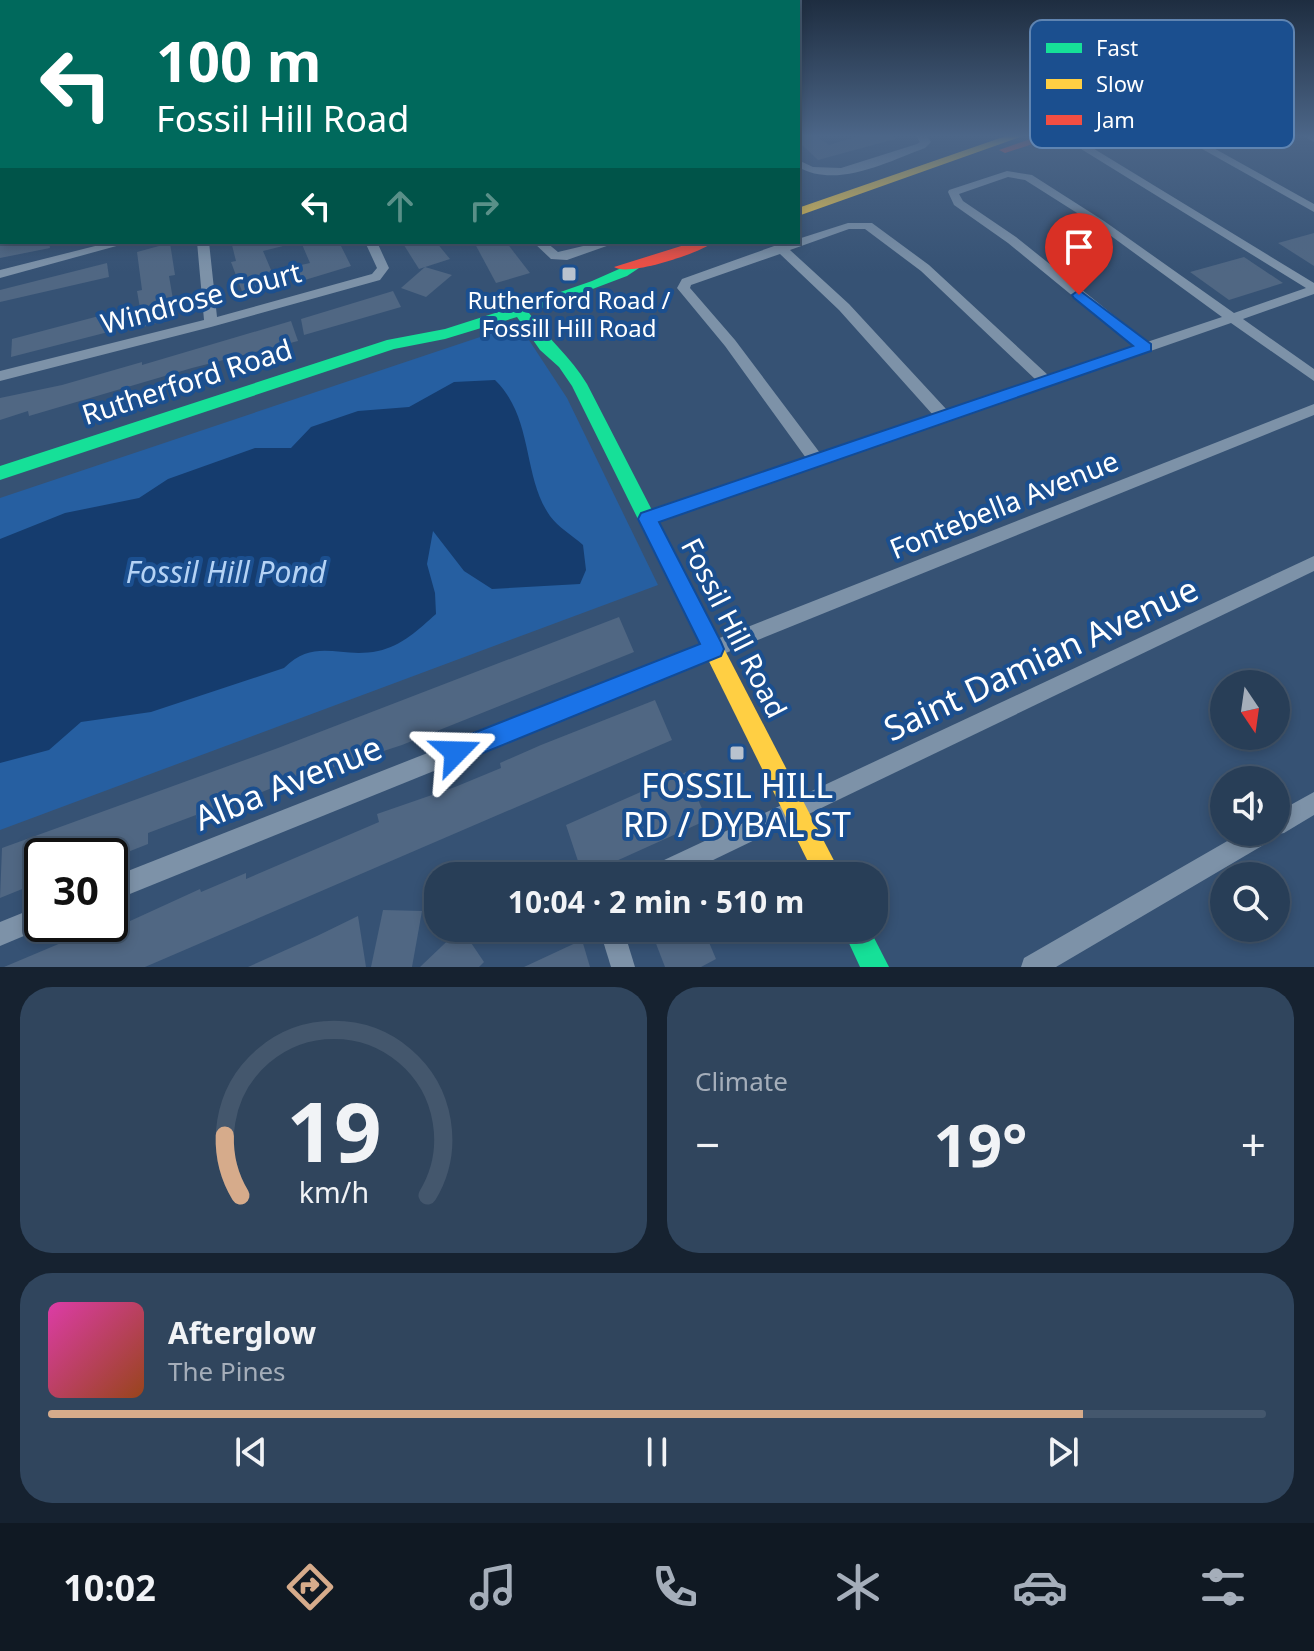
<!DOCTYPE html>
<meta charset="utf-8">
<style>
body{margin:0;font-family:"Noto Sans",sans-serif;background:#30455d;color:#f1f3f6;height:100vh;display:flex;flex-direction:column;font-size:30px;white-space:nowrap}
*{box-sizing:border-box;margin:0}
p{font-size:26px;color:#a5aeba}
.icon{flex:none;width:44px;height:44px;fill:none;stroke:currentColor;stroke-width:2;stroke-linecap:round;stroke-linejoin:round}
.map{position:relative;height:967px;overflow:hidden}
.sheet{display:flex;flex-direction:column;gap:20px;padding:20px;background:#162230;flex:1}
.sheet>*{flex:none}
.top-card{position:absolute;left:0px;top:0px;width:800px;height:244px;box-shadow:0 4px 12px #0003,0 0 0 2px #44576d;background:#00695c;color:#fff;overflow:hidden}
.needle{width:52px;rotate:167deg}
.controls{position:absolute;left:1210px;top:670px;display:grid;gap:16px}
.controls a{display:grid;place-items:center;width:80px;height:80px;border-radius:50%;background:#283e57;box-shadow:0 4px 12px #0003,0 0 0 2px #44576d;font-size:40px}
.speed{position:absolute;left:24px;top:838px;display:flex;gap:16px;font-size:40px;font-weight:700;text-align:center}
.speed>*{display:grid;place-content:center;width:104px;height:104px;border-radius:50%;background:#283e57;box-shadow:0 4px 12px #0003,0 0 0 2px #44576d;line-height:1}
.speed .limit{border:4px solid #111;border-radius:12px;background:#fff;color:#111}
.pin{position:absolute;display:grid;place-items:center;width:68px;height:68px;color:#fff;margin:-82px -34px;border-radius:50% 50% 50% 0;rotate:-45deg;box-shadow:0 0 8px #0007}
.pin .icon{rotate:45deg}
.me{position:absolute;width:88px;margin:-44px;rotate:68deg;stroke-linejoin:round;filter:drop-shadow(0 0 6px #0008)}
.turn{display:flex;align-items:center;gap:28px;height:168px;padding:0 24px;font-size:36px}
.turn .icon{width:104px;height:104px;stroke-width:2.5}
.turn b{display:block;font-size:56px;line-height:68px}
.lanes{display:flex;align-items:center;height:76px;padding:0 24px;background:#0003;justify-content:center;gap:40px;direction:ltr}
.lanes .off{opacity:.35}
.big{font-size:60px;font-weight:700;line-height:1.1}
.sheet .card{flex:1;display:flex;flex-direction:column;justify-content:center;gap:12px;min-width:0;padding:0 28px;border-radius:32px;background:#30455d}
.sheet .dial{align-items:center;gap:0}
.dial svg{height:208px;overflow:visible;fill:none;stroke:#44576d;stroke-width:7;stroke-linecap:round;text-anchor:middle}
.dial text{fill:#f1f3f6;stroke:none}
.song{display:flex;align-items:center;gap:24px}
.cover{width:96px;height:96px;border-radius:12px;background:linear-gradient(135deg,hsl(320 70% 55%),hsl(20 70% 35%))}
.played{height:8px;border-radius:4px;background:linear-gradient(90deg,#d6ab8b 85%,#44576d 85%)}
.keys{display:flex;justify-content:space-around;direction:ltr}
.heat{display:flex;justify-content:space-between;align-items:center;font-size:44px;direction:ltr}
.sheet .tiles{flex:1;display:grid;gap:20px;grid-template-columns:1fr 1fr}
.card:last-child{grid-column:span 2}
.trip{position:absolute;left:424px;top:862px;width:464px;height:80px;border-radius:32px;background:#283e57;box-shadow:0 4px 12px #0003,0 0 0 2px #44576d;font-weight:700;line-height:80px;text-align:center}
.tabs{display:flex;height:128px;justify-content:space-around;align-items:center;background:#101923;color:#a5aeba}
.tabs .icon{width:56px;height:56px}
.tabs .current{color:#d6ab8b}
.tabs b{font-size:36px;color:#f1f3f6}
.map>svg:first-child{display:block}
.green{fill:#265fa1}
.water{fill:#153c6e}
.building{fill:#506783}
.lines{fill:none;stroke-linecap:round;stroke-linejoin:round}
.street{fill:#7d92a8;fill-rule:evenodd}
.fast{fill:#16e098;fill-rule:evenodd}
.slow{fill:#ffcf43;fill-rule:evenodd}
.jam{fill:#f24e42;fill-rule:evenodd}
.route{fill:#1a73e8;stroke:#114b97;stroke-width:2}
.poi-dot{fill:#b9c2ce;stroke:#1b4f8f;stroke-width:3}
.labels{text-anchor:middle;stroke-width:8;stroke-linejoin:round;paint-order:stroke}
.far-poi-label{font-size:24px;fill:#fff;stroke:#1b4f8f}
.street-label{font-size:28px;fill:#fff;stroke:#1b4f8f}
.water-label{font-size:30px;font-style:italic;fill:#b5d3f5;stroke:#1b4f8f}
.near-street-label{font-size:34px;fill:#fff;stroke:#1b4f8f}
.near-poi-label{font-size:34px;fill:#fff;stroke:#1b4f8f}
.key{fill:#1b4f8f;stroke:#5f84b1;stroke-width:2}
.key-label{font-size:22px;fill:#fff}
</style>
<div class="map">
<svg width="1314" height="967" viewBox="0 0 1314 967">
<rect width="100%" height="100%" fill="#365274"/>
<path class="green" d="M507,328l16,3 44,67 91,187 -658,245v-332z"/>
<path class="water" d="M495,380c39,38 27,96 55,136 8,11 23,20 33,29l3,25 -6,14 -88,5 -28,-18 -31,-40 -6,33 8,29 1,21c-17,15 -34,32 -58,37 -39,8 -62,-14 -94,17l-133,44 -70,10 -32,28 -49,13v-224l65,-26 74,-15 29,-19 87,-31h36l20,-21 47,-16 51,-4 45,-25z"/>
<g class="building">
<path d="M798,136h18l13,9 30,-9h35l1,3 -77,21 -20,-19z"/>
<path d="M1314,233v33l-36,-23z"/>
<path d="M10,242h39l1,6 -50,10v-13z"/>
<path d="M244,242h39v4l-20,5 14,33 -34,10 -12,-32 5,-1 -4,-16z"/>
<path d="M301,242h38l12,24 -56,17 -3,-16 18,-4z"/>
<path d="M402,242h34l14,17 -31,10z"/>
<path d="M474,242h32l24,31 -34,10z"/>
<path d="M170,243l5,32 -6,1 7,41 -36,11 -4,-19 4,-1 -3,-17 5,-1 -5,-38z"/>
<path d="M1244,257l39,26 -54,17 -39,-28z"/>
<path d="M107,263l2,14 -109,25v-12z"/>
<path d="M425,267l27,8 -26,22 -25,-9z"/>
<path d="M393,291l8,16 -97,28 -3,-16z"/>
<path d="M114,312l2,18 -105,27 1,-18z"/>
<path d="M291,321l7,20 -106,27 -163,48 -1,-5 -28,9v-22l62,-13 80,-23v3z"/>
<path d="M619,617l15,35 -232,93 -80,26 -1,-3 -125,51v-4l-48,18v11l-38,15v-3h-68v25l-42,17 2,-50 276,-100z"/>
<path d="M655,700l17,40 -527,227h-141l102,-43v8l94,-43 1,3 45,-19v6l133,-57 -2,-8 78,-27 46,-19 -1,-5 41,-18z"/>
<path d="M686,772l21,48 -124,56 -17,-51z"/>
<path d="M383,910l39,1 -10,56h-41z"/>
<path d="M358,916l8,51h-118l69,-31z"/>
<path d="M461,928l23,34 -5,5h-59z"/>
<path d="M650,928h53l13,31 -15,8h-36z"/>
<path d="M582,940l8,27h-66z"/>
</g>
<g class="lines">
<g class="street">
<path d="M916,136h11l4,6 -6,6c-38,14 -88,41 -127,19v-7l15,7 28,1 76,-24 3,-2z"/>
<path d="M1060,136h13l241,147v11l-71,25 71,50v12l-83,-58 -578,201h-12l-2,-5 2,-5 165,-56 -81,-112 -48,-58 5,-9 95,-34 21,-3v-3l50,-16h24l57,42 120,111 86,-29 -127,-104 -54,-38 -6,-13 1,-2 58,-19 25,4 72,46 130,92 72,-25zM1008,177l17,3 71,45 126,92 -75,25 -131,-105 -53,-36 -4,-7zM849,229h16l56,42 115,109 -89,30 -98,-106 -59,-54zM780,254l59,56 94,105 -113,38 -85,-113 -45,-52 1,-3z"/>
<path d="M1179,136h13l122,68v8z"/>
<path d="M1303,136h11v6z"/>
<rect x="0" y="193" width="2" height="6"/>
<path d="M111,242h20l-131,36v-8z"/>
<path d="M197,242h12l8,75 155,-43 5,-6 -12,-26h12l12,26 -9,12 -169,47 -211,54v-10l204,-51z"/>
<path d="M533,242h13l12,10 42,-10h18l-51,18 -16,-1z"/>
<path d="M1314,404v11l-1204,487v-24z"/>
<path d="M1314,556v15l-634,305h-36l3,-8z"/>
<path d="M1314,792v23l-30,18 -10,2 -2,5 -216,127h-35l3,-9 219,-126h33v-19z"/>
<path d="M42,905v19l8,1 -50,21v-24z"/>
<path d="M599,928h24l12,39h-24z"/>
</g>
<g class="fast">
<path d="M635,262l7,4 -15,10 -98,37c18,25 42,44 58,71l120,233 -3,7 -7,2 -7,-2 -118,-238 -13,-19 -19,-17 -23,-33 -72,22 -51,10 -394,131v-14l387,-126 58,-11 66,-21 -6,-9 2,-3h10l6,9 69,-24z"/>
<path d="M842,928h27l20,39h-29z"/>
</g>
<g class="slow">
<path d="M1006,136h17l-225,80v-8z"/>
<path d="M697,608l7,2 138,266h-27l-128,-259 3,-7z"/>
</g>
<g class="jam">
<path d="M1039,136h18l-52,17 -6,-3z"/>
<path d="M694,242h20c-14,11 -86,35 -100,25z"/>
</g>
</g>
<linearGradient id="sky" x2="0" y2="1"><stop stop-color="#1e2d40"/><stop offset="0.5" stop-color="#4c6688"/><stop offset="1" stop-color="#4c6688" stop-opacity="0"/></linearGradient>
<rect width="1314" height="272" fill="url(#sky)"/>
<path class="route" d="M1079,290l72,54v7l-492,171 62,120 3,7 -3,7 -265,108 -8,-4 -4,-8 4,-9 252,-99 -62,-125 3,-6 492,-167 -59,-48 -2,-3z"/>
<g class="poi-dot">
<rect x="561" y="266" width="16" height="16" rx="4"/>
<rect x="729" y="745" width="16" height="16" rx="4"/>
</g>
<g class="labels">
<g class="far-poi-label">
<text x="569" y="309">Rutherford Road /<tspan x="569" dy="28">Fossill Hill Road</tspan></text>
</g>
<g class="street-label">
<text transform="translate(201 298) rotate(-15)" y="10">Windrose Court</text>
<text transform="translate(187 382) rotate(-18)" y="10">Rutherford Road</text>
<text transform="translate(1004 505) rotate(-22)" y="10">Fontebella Avenue</text>
<text transform="translate(734 628) rotate(63)" y="10">Fossil Hill Road</text>
</g>
<g class="water-label">
<text x="226" y="583">Fossil Hill Pond</text>
</g>
<g class="near-street-label">
<text transform="translate(1041 659) rotate(-25)" y="12">Saint Damian Avenue</text>
<text transform="translate(288 783) rotate(-22)" y="12">Alba Avenue</text>
</g>
<g class="near-poi-label">
<text x="737" y="798">FOSSIL HILL<tspan x="737" dy="39">RD / DYBAL ST</tspan></text>
</g>
</g>
<rect x="1030" y="20" width="264" height="128" rx="12" class="key"/>
<rect x="1046" y="43" width="36" height="10" fill="#16e098"/>
<rect x="1046" y="79" width="36" height="10" fill="#ffcf43"/>
<rect x="1046" y="115" width="36" height="10" fill="#f24e42"/>
<g class="key-label">
<text x="1096" y="56">Fast</text>
<text x="1096" y="92">Slow</text>
<text x="1096" y="128">Jam</text>
</g>
</svg>
<div class="controls">
<a><svg class="needle" viewBox="-14 -14 28 28"><path d="M0-13l5 13h-10z" fill="#e53935"/><path d="M0 13l5-13h-10z" fill="#a5aeba"/></svg></a>
<a><svg class="icon" aria-label="sound" viewBox="0 0 24 24"><path d="M4 9h4l5-4v14l-5-4H4zM17 9q2 3 0 6"/></svg></a>
<a><svg class="icon" aria-label="search" viewBox="0 0 24 24"><circle cx="10" cy="10" r="6"/><path d="M15 15l6 6"/></svg></a>
</div>
<div class="speed"><div class="limit">30</div></div>
<div class="pin" style="left:1079px;top:295px;background:#d93025"><svg class="icon" aria-label="arrive" viewBox="0 0 24 24"><path d="M6 21V4h12l-3 4 3 4H6"/></svg></div>
<svg class="me" style="left:456px;top:752px" viewBox="-20 -20 40 40"><path d="M0-17L14 15 0 8-14 15z" fill="#1a73e8" stroke="#fff" stroke-width="4"/></svg>
<div class="trip">10:04 · 2 min · 510 m</div>
<div class="top-card">
<div class="turn"><svg class="icon" aria-label="left" viewBox="0 0 24 24"><path d="M17 20v-9H6M10 6l-5 5 5 5"/></svg><div><b>100 m</b>Fossil Hill Road</div></div>
<div class="lanes"><svg class="icon" aria-label="left" viewBox="0 0 24 24"><path d="M17 20v-9H6M10 6l-5 5 5 5"/></svg><svg class="icon off" aria-label="ahead" viewBox="0 0 24 24"><path d="M12 20V5M6 11l6-6 6 6"/></svg><svg class="icon off" aria-label="right" viewBox="0 0 24 24"><path d="M7 20v-9h11M14 6l5 5-5 5"/></svg></div>
</div>
</div>
<section class="sheet">
<div class="tiles">
<div class="card dial"><svg viewBox="0 0 100 80">
<path d="M14 69A42 42 0 1 1 86 69"/>
<path d="M14 69A42 42 0 0 1 8 46" stroke="#d6ab8b"/>
<text x="50" y="56" font-size="32" font-weight="700">19</text>
<text x="50" y="72" font-size="11">km/h</text>
</svg></div>
<div class="card"><p>Climate</p>
<div class="heat"><a>−</a><b class="big">19°</b><a>+</a></div>
</div>
<div class="card">
<div class="song"><i class="cover"></i><div><b>Afterglow</b><p>The Pines</p></div></div>
<div class="played"></div>
<div class="keys"><svg class="icon" aria-label="previous" viewBox="0 0 24 24"><path d="M18 5L8 12l10 7zM5 5v14"/></svg><svg class="icon" aria-label="pause" viewBox="0 0 24 24"><path d="M8 5v14M16 5v14"/></svg><svg class="icon" aria-label="next" viewBox="0 0 24 24"><path d="M6 5l10 7-10 7zM19 5v14"/></svg></div>
</div>
</div>
</section>
<nav class="tabs">
<b>10:02</b>
<svg class="icon current" aria-label="directions" viewBox="0 0 24 24"><path d="M12 3l9 9-9 9-9-9zM9 14v-3h6M13 9l2 2-2 2"/></svg>
<svg class="icon" aria-label="music" viewBox="0 0 24 24"><path d="M9 18V5l10-2v13"/><circle cx="6" cy="18" r="3"/><circle cx="16" cy="16" r="3"/></svg>
<svg class="icon" aria-label="phone" viewBox="0 0 24 24"><path d="M5 4h4l2 5-3 2q2 4 5 5l2-3 5 2v4C11 20 4 13 5 4z"/></svg>
<svg class="icon" aria-label="climate" viewBox="0 0 24 24"><path d="M12 3v18M4 7l16 10M4 17L20 7"/></svg>
<svg class="icon" aria-label="car" viewBox="0 0 24 24"><path d="M5 17H2v-5l4-1 3-4h7l3 4 3 1v5h-3M9 17h6M6 11h13"/><circle cx="7" cy="17" r="2"/><circle cx="17" cy="17" r="2"/></svg>
<svg class="icon" aria-label="filters" viewBox="0 0 24 24"><path d="M4 7h16M4 17h16"/><circle cx="9" cy="7" r="2"/><circle cx="15" cy="17" r="2"/></svg>
</nav>
